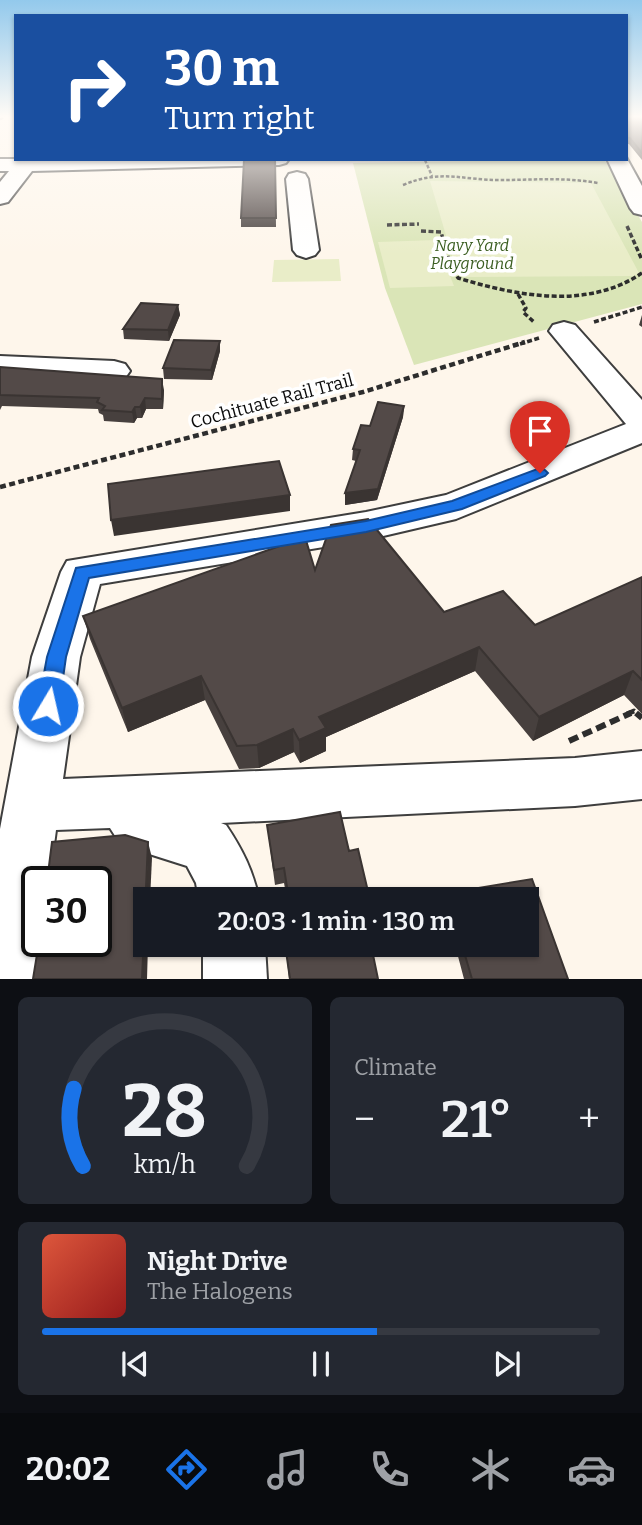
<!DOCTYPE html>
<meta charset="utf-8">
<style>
body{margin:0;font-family:Bitter,serif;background:#242831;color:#f1f3f6;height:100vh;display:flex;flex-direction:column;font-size:26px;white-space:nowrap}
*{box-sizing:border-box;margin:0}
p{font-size:23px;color:#9ea1a6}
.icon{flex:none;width:38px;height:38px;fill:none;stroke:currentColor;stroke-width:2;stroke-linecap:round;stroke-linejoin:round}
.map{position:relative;height:979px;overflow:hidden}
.drawer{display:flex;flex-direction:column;gap:18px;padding:18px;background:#0d0f14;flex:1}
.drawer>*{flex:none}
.hud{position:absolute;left:14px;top:14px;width:614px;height:147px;border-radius:0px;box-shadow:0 2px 5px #0004;background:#1a4fa0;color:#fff;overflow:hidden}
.speed{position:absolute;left:21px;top:866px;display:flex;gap:14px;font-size:35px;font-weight:700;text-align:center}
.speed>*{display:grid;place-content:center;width:91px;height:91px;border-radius:50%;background:#171b24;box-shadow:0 2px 5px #0004;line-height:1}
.speed .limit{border:4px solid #111;border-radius:10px;background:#fff;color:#111}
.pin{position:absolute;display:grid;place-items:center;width:60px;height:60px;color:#fff;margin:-72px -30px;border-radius:50% 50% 50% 0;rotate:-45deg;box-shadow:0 0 7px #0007}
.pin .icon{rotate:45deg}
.me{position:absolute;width:77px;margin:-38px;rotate:9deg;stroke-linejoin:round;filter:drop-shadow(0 0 5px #0008)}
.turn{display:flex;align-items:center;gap:24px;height:147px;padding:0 35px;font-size:32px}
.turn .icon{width:91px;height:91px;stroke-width:2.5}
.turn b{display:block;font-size:49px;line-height:60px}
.big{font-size:52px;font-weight:600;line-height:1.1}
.drawer .tile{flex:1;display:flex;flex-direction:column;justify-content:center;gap:10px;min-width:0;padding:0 24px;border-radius:10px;background:#242831}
.drawer .dial{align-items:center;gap:0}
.dial svg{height:182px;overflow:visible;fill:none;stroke:#363941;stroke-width:7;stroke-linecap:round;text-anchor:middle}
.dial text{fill:#f1f3f6;stroke:none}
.song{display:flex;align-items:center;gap:21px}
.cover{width:84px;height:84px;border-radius:10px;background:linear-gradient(135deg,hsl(10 70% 55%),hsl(0 70% 35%))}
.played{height:7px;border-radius:4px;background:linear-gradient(90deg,#1a73e8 60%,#363941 60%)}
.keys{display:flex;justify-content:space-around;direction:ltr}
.heat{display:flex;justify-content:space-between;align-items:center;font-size:38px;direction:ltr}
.drawer .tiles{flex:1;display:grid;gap:18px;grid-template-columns:1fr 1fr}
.tile:last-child{grid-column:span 2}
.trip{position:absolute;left:133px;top:887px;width:406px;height:70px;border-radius:0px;background:#171b24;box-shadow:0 2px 5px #0004;font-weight:600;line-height:70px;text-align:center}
.dock{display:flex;height:112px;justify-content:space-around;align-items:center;background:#090b0e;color:#9ea1a6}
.dock .icon{width:49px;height:49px}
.dock .active{color:#1a73e8}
.dock b{font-size:32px;color:#f1f3f6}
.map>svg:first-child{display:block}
.green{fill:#dae5b7}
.pitch{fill:#e9edc8}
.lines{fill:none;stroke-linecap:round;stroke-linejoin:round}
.minor-casing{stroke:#3e3e3e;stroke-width:4}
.path-far4{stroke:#2d2d2d;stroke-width:2.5;stroke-dasharray:3.5 2;stroke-linecap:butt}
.path-far3{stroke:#2d2d2d;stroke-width:3.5;stroke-dasharray:5 2.5;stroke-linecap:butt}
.path-far2{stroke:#2d2d2d;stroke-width:4.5;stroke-dasharray:6 3.5;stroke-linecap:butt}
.path-far1{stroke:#2d2d2d;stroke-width:5;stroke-dasharray:8 4.5;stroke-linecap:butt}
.path{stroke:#2d2d2d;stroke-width:6;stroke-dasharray:10 5;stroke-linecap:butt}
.minor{fill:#fff;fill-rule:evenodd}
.wall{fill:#47403e}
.shaded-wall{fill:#3a3432}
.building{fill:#534a48;stroke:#3a3432;stroke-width:2}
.route{fill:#1a73e8;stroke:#114b97;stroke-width:2}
.labels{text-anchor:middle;stroke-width:7;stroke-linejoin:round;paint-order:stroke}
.far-park-label{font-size:16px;font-style:italic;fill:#3b5e21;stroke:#fff}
.street-label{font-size:18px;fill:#0b0b0b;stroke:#fff}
</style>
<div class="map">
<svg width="642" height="979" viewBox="0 0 642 979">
<rect width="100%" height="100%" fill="#fef6eb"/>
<path class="green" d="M604,159l38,63v82l-228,61 -29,-77 -32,-125z"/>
<g class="pitch">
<path d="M430,181l161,2 48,90 -5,3 -171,1 -8,-11z"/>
<path d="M436,240l18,46 -64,2 -12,-46z"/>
<path d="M339,259l2,22 -69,1 2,-22z"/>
</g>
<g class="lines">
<defs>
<g id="minor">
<path d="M626,157l16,29v29l-8,-2 -4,-5 -23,-49z"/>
<path d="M0,159h289l-3,4 -7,2 -247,6 -24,31 -8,2v-22l9,-11h-9z"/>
<path d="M297,172l8,2 3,5 11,71 -4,5 -9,3 -9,-3 -4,-5 -7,-71 3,-5z"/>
<path d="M564,322l11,3 67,75v43l-186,76 -90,21 -266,44 -20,73 -17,122 512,-21 67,-7v48l-67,7 -354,17 5,2c16,24 27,45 33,75h-60l-3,-17 -9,-17 -66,-21 -11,-17 -54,2 -7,52h-12v60h4l-5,37h-36v-150l32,-172 29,-85 6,-11 299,-49 80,-17 180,-71 -77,-93 4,-6z"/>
<path d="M0,356l114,5 11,3 5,7 -5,7 -11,3 -114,-5z"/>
<path d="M203,945h62l2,34h-64z"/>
</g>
</defs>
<use href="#minor" class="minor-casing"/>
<g class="path-far4">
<path d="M0,119l5,-2"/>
<path d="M425,160l7,16"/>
<path d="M403,185c38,-16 58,-5 97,-5 33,0 65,-3 98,3"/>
</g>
<g class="path-far3">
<path d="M387,225l32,-1"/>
<path d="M627,226l15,34"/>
<path d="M421,231l20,1 9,32 8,14c59,18 130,32 184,-5"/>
<path d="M518,294l8,14 -3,4 12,11"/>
<path d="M594,322l48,-15"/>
<path d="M520,344l19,-6"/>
</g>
<path class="path-far2" d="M0,487l363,-95 162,-50"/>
<path class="path-far1" d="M627,714l7,-3 4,3"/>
<g class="path">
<path d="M636,713l6,5"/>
<path d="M569,741l62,-28"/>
</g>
<use href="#minor" class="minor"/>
</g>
<g class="wall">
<path d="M626,116h16v44l-13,-16h-3z"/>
<path d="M275,159l1,68h-35v-9z"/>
<path d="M178,305l2,10 -11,26 -45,-2 -1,-10z"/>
<path d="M642,315v12l-3,-2z"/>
<path d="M220,341v10l-8,29 -48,-1 -1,-11z"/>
<path d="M0,367l164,23 -1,19h-17l-4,9h-5l-3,5 -30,-2 -1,-6 -4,-2 -1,-4 -96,-3 -2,4z"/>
<path d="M404,406l-1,11 -26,83 -32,5 11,-44 -4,-1 1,-11 17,-23z"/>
<path d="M315,570l129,42 91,13 107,-48v137l-18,-19 -91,46 -58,-70 -149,66v14l-26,12 -6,-11 -35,16 -20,1 -34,-69 -77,32 -38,-93 -7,-23z"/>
<path d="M267,825l82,26 21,49h-83l-3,-17 -9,2z"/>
<path d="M532,879l36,100h-104l-9,-34h72v-45h-81l2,-7z"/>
<path d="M295,945h83l-1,7 -5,1 6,26h-89l-3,-28 9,-2z"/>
</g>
<g class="shaded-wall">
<path d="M178,305l2,10 -11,26 -1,-11z"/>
<path d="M220,341v10l-8,29 -1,-10z"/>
<path d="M162,379l2,11 -1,19 -1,-10z"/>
<path d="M145,398l1,11 -4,9 -2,-11z"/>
<path d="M404,406l-1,11 -26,83 -32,5v-12z"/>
<path d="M135,407l2,11 -3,5 -2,-11z"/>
<path d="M290,495v16l-176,25 -3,-16z"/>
<path d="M479,647l-4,24 -149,66v14l-26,12 -1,-23 20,-23z"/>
<path d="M633,671l-9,24 -91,46 6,-24z"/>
<path d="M201,676l4,24 -77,32 -6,-24z"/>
<path d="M293,729l1,23 -35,16 -2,-23z"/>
<path d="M148,842l4,16 -2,42h-4z"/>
<path d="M145,906v39h3l-1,34h-5z"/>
</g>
<g class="building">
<path d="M626,116h16v37l-12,-15h-4z"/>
<path d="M275,159l1,59h-35l3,-58z"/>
<path d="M141,303l37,2 -10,25 -45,-1z"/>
<path d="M174,340l46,1 -9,29 -48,-2z"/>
<path d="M0,367l162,12v20l-17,-1 -5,9h-5l-3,5 -30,-2 3,-4 -8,-4 2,-4 -99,-3z"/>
<path d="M378,402l26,4 -26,83 -33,4 15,-43 -7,-1 8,-24 9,1z"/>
<path d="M279,461l11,34 -179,25 -3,-36z"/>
<path d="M368,519l76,93 59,-21 32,34 107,-48v103l-9,-9 -94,46 -60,-70 -160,70 7,11 -27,12 -6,-11 -36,16 -20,1 -36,-70 -79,32 -39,-92 222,-79 10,33 16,-45z"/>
<path d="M340,812l9,39 9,-2 12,51h-81l-5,-32 -10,2 -7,-45z"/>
<path d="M125,835l23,7 -6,137h-109l6,-37h57v-60h-49l5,-40z"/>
<path d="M532,879l36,100h-96l-10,-34h65v-45h-77l-2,-7z"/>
<path d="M296,945h75l7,34h-88l-4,-28 11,-3z"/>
</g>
<linearGradient id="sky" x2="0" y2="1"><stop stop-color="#93c9ec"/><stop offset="0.46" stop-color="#fffbf6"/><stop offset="1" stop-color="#fffbf6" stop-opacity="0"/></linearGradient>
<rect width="642" height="254" fill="url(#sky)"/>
<path class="route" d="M540,468l5,2 3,3 -3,3 -83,33 -96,23 -277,46 -23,79 -7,49 -3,7 -8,2 -7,-2 -3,-7 9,-49 29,-89 290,-47 86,-20z"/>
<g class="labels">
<g class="far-park-label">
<text x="472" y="251">Navy Yard<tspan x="472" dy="18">Playground</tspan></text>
</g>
<g class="street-label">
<text transform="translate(272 401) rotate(-15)" y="6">Cochituate Rail Trail</text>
</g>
</g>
</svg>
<div class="speed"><div class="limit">30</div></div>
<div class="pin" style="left:540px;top:473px;background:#d93025"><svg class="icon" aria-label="arrive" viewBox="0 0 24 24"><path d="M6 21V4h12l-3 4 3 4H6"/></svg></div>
<svg class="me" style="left:48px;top:706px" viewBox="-20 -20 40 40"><circle r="17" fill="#1a73e8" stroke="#fff" stroke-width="3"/><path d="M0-11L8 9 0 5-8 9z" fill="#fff"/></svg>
<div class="trip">20:03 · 1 min · 130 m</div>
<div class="hud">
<div class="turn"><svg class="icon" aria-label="right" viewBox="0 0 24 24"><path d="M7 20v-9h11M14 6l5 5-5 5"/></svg><div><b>30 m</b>Turn right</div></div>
</div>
</div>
<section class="drawer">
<div class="tiles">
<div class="tile dial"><svg viewBox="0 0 100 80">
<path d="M14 69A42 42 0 1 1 86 69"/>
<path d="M14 69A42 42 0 0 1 10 35" stroke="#1a73e8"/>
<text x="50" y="56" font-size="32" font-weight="700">28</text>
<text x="50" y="72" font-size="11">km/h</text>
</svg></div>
<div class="tile"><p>Climate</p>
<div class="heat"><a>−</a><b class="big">21°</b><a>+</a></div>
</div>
<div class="tile">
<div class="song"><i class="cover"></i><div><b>Night Drive</b><p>The Halogens</p></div></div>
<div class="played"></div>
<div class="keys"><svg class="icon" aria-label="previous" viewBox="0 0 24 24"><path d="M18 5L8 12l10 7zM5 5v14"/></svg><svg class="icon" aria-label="pause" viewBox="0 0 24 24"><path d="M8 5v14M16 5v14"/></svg><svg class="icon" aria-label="next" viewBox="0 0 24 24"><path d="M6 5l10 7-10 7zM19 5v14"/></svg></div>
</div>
</div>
</section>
<nav class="dock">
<b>20:02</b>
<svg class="icon active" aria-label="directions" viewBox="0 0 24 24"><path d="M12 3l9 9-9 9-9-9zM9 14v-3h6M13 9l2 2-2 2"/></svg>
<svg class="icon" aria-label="music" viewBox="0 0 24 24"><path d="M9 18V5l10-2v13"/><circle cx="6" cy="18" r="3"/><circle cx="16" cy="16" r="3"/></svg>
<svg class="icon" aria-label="phone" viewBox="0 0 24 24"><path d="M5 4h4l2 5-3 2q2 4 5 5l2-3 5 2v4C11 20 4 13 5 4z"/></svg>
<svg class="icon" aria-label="climate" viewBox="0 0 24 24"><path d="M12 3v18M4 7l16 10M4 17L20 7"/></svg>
<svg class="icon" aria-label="car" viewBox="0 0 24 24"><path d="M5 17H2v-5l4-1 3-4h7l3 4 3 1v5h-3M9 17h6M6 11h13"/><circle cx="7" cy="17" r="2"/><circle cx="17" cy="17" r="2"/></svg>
</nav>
